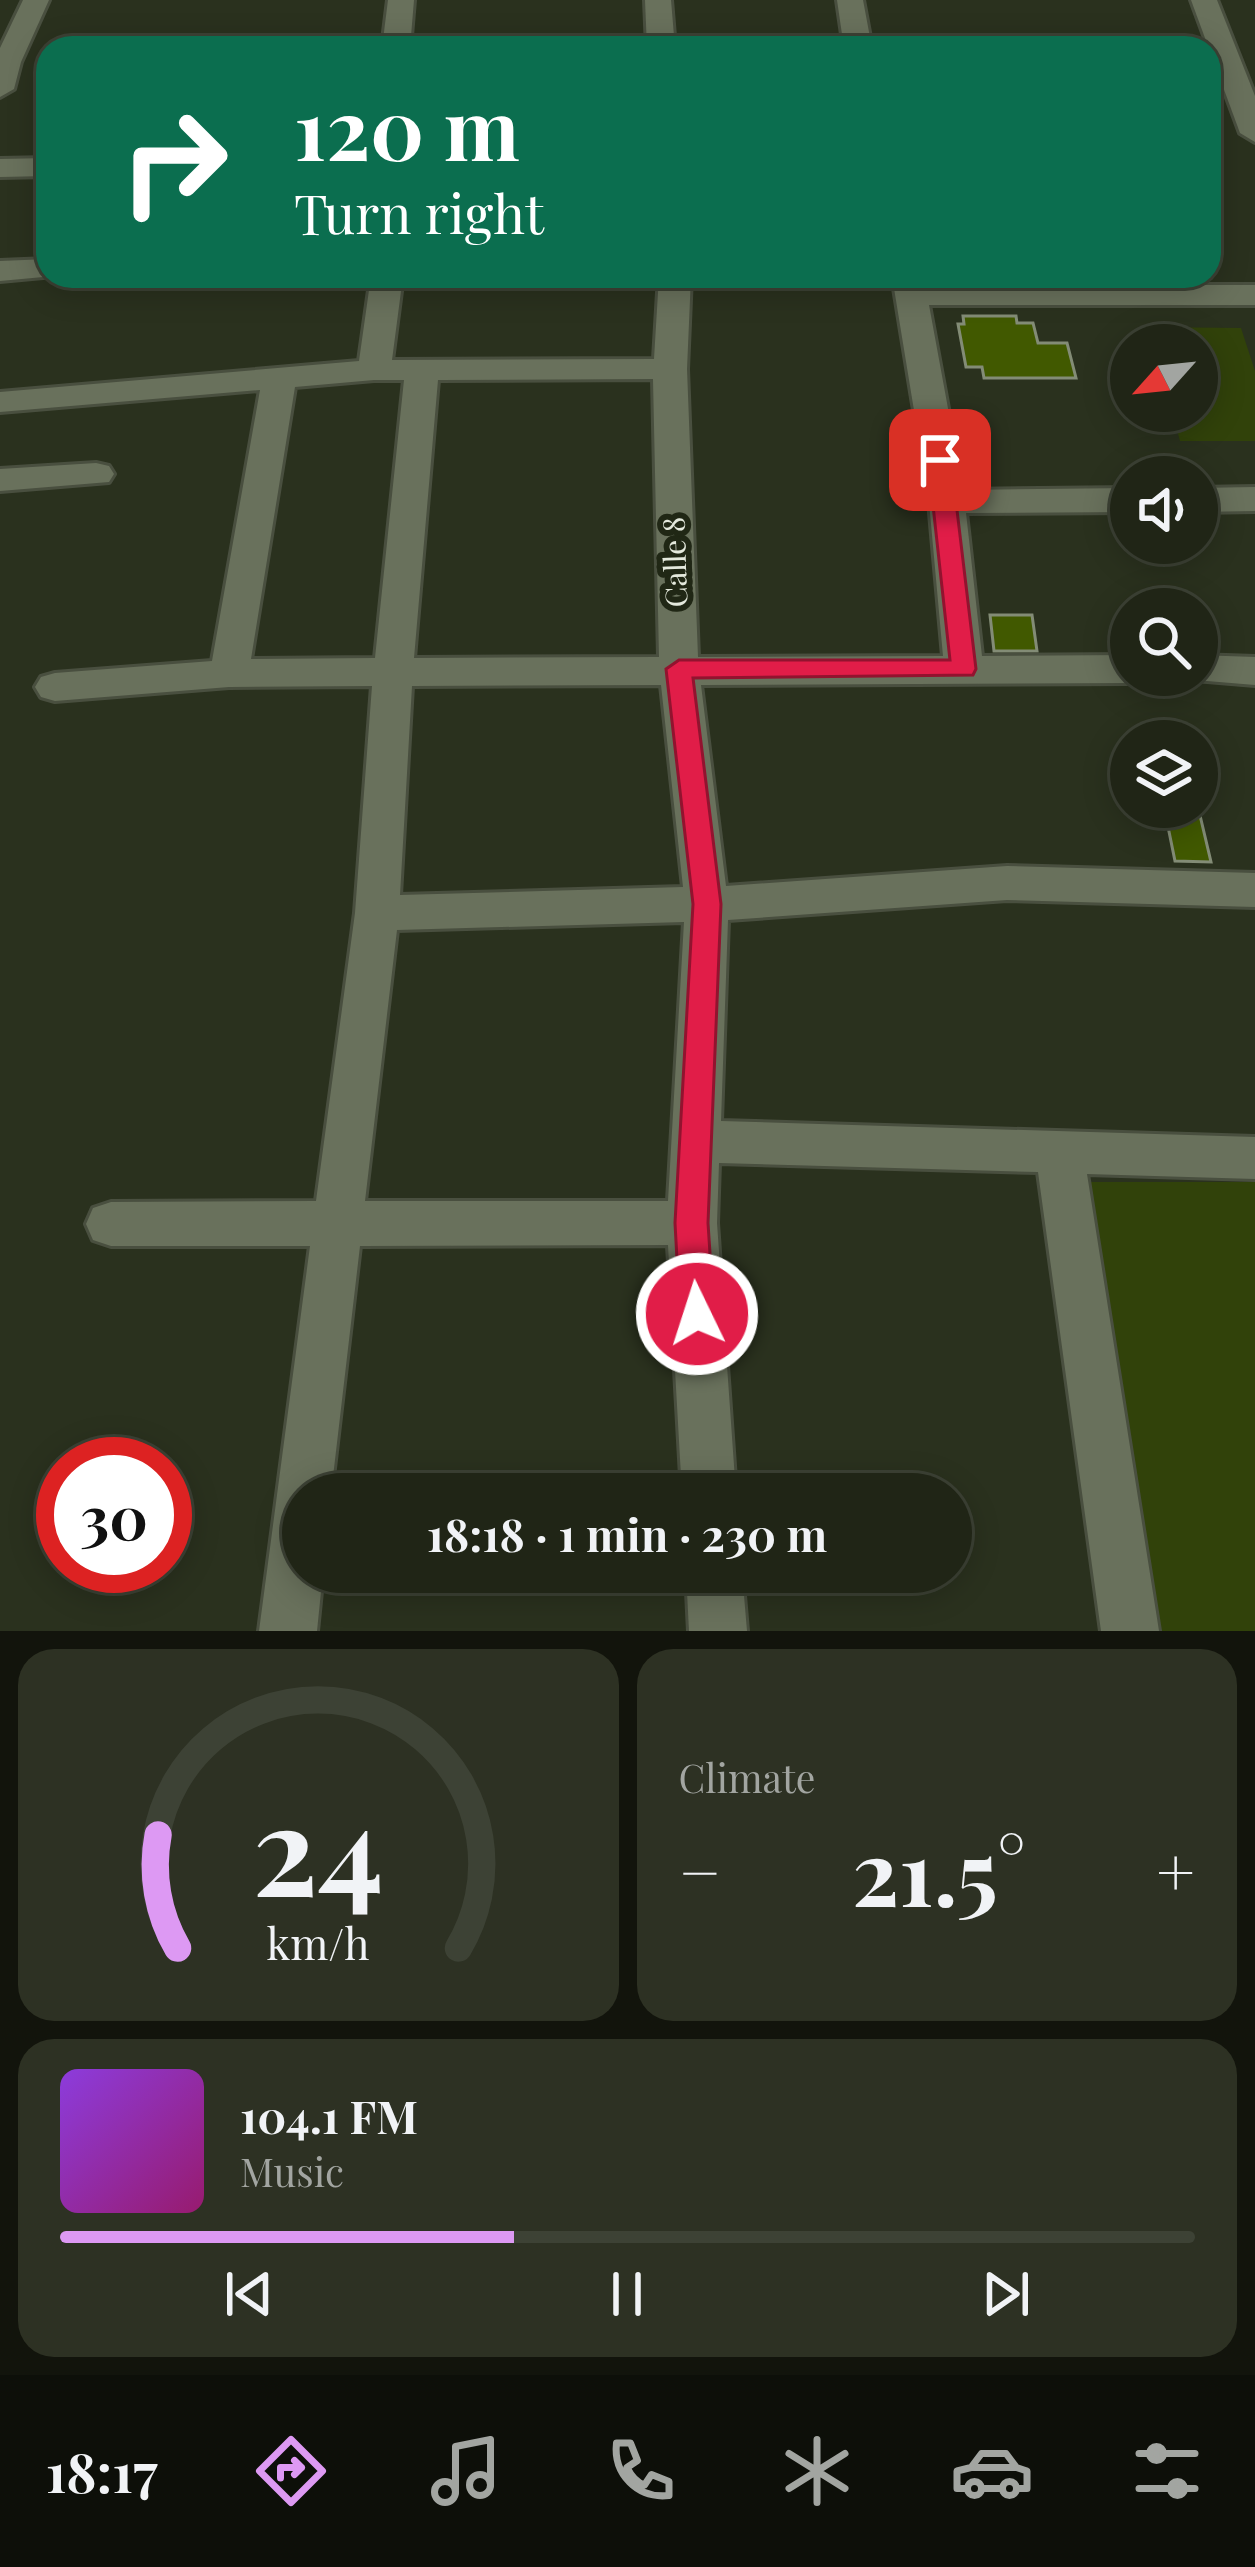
<!DOCTYPE html>
<meta charset="utf-8">
<style>
body{margin:0;font-family:"Playfair Display",serif;background:#2d3123;color:#f1f3f6;height:100vh;display:flex;flex-direction:column;font-size:45px;white-space:nowrap}
*{box-sizing:border-box;margin:0}
p{font-size:39px;color:#a2a5a1}
.icon{flex:none;width:66px;height:66px;fill:none;stroke:currentColor;stroke-width:2;stroke-linecap:round;stroke-linejoin:round}
.map{position:relative;height:1631px;overflow:hidden}
.sheet{display:flex;flex-direction:column;gap:18px;padding:18px;background:#12140c;flex:1}
.sheet>*{flex:none}
.banner{position:absolute;left:36px;top:36px;width:1185px;height:252px;border-radius:36px;box-shadow:0 6px 30px #0003,0 0 0 3px #3d4235;background:#0b6e4f;color:#fff;overflow:hidden}
.needle{width:78px;rotate:243deg}
.fabs{position:absolute;left:1110px;top:324px;display:grid;gap:24px}
.fabs a{display:grid;place-items:center;width:108px;height:108px;border-radius:50%;background:#202516;box-shadow:0 6px 30px #0003,0 0 0 3px #3d4235;font-size:60px}
.speed{position:absolute;left:36px;top:1437px;display:flex;gap:24px;font-size:60px;font-weight:700;text-align:center}
.speed>*{display:grid;place-content:center;width:156px;height:156px;border-radius:50%;background:#202516;box-shadow:0 6px 30px #0003,0 0 0 3px #3d4235;line-height:1}
.speed .limit{border:18px solid #d22;background:#fff;color:#111}
.pin{position:absolute;display:grid;place-items:center;width:102px;height:102px;color:#fff;margin:-51px;border-radius:24px;box-shadow:0 6px 18px #0006}
.me{position:absolute;width:132px;margin:-66px;rotate:356deg;stroke-linejoin:round;filter:drop-shadow(0 0 9px #0008)}
.turn{display:flex;align-items:center;gap:42px;height:252px;padding:0 60px;font-size:54px}
.turn .icon{width:156px;height:156px;stroke-width:2.5}
.turn b{display:block;font-size:84px;line-height:102px}
.big{font-size:90px;font-weight:700;line-height:1.1}
.sheet .card{flex:1;display:flex;flex-direction:column;justify-content:center;gap:18px;min-width:0;padding:0 42px;border-radius:36px;background:#2d3123}
.sheet .dial{align-items:center;gap:0}
.dial svg{height:312px;overflow:visible;fill:none;stroke:#3d4235;stroke-width:7;stroke-linecap:round;text-anchor:middle}
.dial text{fill:#f1f3f6;stroke:none}
.song{display:flex;align-items:center;gap:36px}
.cover{width:144px;height:144px;border-radius:18px;background:linear-gradient(135deg,hsl(270 70% 55%),hsl(320 70% 35%))}
.played{height:12px;border-radius:6px;background:linear-gradient(90deg,#dd99f3 40%,#3d4235 40%)}
.keys{display:flex;justify-content:space-around;direction:ltr}
.heat{display:flex;justify-content:space-between;align-items:center;font-size:66px;direction:ltr}
.sheet .tiles{flex:1;display:grid;gap:18px;grid-template-columns:1fr 1fr}
.card:last-child{grid-column:span 2}
.trip{position:absolute;left:282px;top:1473px;width:690px;height:120px;border-radius:60px;background:#202516;box-shadow:0 6px 30px #0003,0 0 0 3px #3d4235;font-weight:700;line-height:120px;text-align:center}
.dock{display:flex;height:192px;justify-content:space-around;align-items:center;background:#0d0f09;color:#a2a5a1}
.dock .icon{width:84px;height:84px}
.dock .selected{color:#dd99f3}
.dock b{font-size:54px;color:#f1f3f6}
.map>svg:first-child{display:block}
.green{fill:#31420a}
.building{fill:#415900;stroke:#838c76;stroke-width:3}
.lines{fill:none;stroke-linecap:round;stroke-linejoin:round}
.street-casing{stroke:#494f3f;stroke-width:6}
.street{fill:#69715c;fill-rule:evenodd}
.route{fill:#e11d48;stroke:#92132f;stroke-width:3}
.labels{text-anchor:middle;stroke-width:12;stroke-linejoin:round;paint-order:stroke}
.street-label{font-size:30px;fill:#e4e9dd;stroke:#202715}
</style>
<div class="map">
<svg width="1255" height="1631" viewBox="0 0 1255 1631">
<rect width="100%" height="100%" fill="#2a311e"/>
<g class="green">
<path d="M1148,327l93,1 14,43v70h-75l-8,-30h25v-66h-44z"/>
<path d="M1084,1182h171v449h-103z"/>
</g>
<g class="building">
<path d="M963,316h53l1,7h16l5,20h29l9,35h-92l-2,-11h-16l-8,-43h6z"/>
<path d="M990,615h42l5,36h-43z"/>
<path d="M1164,807h34l13,55 -36,-1z"/>
</g>
<g class="lines">
<defs>
<g id="street">
<path d="M23,0h26l-28,62 -7,27 -14,8v-49z"/>
<path d="M388,0h26l-4,48h-28z"/>
<path d="M645,0h26l4,48h-28z"/>
<path d="M837,0h26l9,48h-28z"/>
<path d="M1191,0h26l38,96v46l-15,-9z"/>
<path d="M48,158v18l-48,1v-18z"/>
<path d="M48,259v17h6l-54,5v-20z"/>
<path d="M371,276h32l-11,84 262,-1 5,-83h32l-4,93 11,288 245,-1 -14,-154 -37,-226h32l2,9h329v20h-326l34,185 168,-2v24l-165,1 16,143 149,-1v20h16l-2,4 -14,4 -430,2 25,201 281,-20 248,7v34l-248,-7 -279,20 -7,201 534,16v42l-168,-5 72,457h-58l-63,-459 -319,-9 -2,60 19,271h-54l-14,-249 -308,1 -29,248h-28v78h20l-6,59h-58l51,-385h-199l-18,-6 -7,-16 7,-16 18,-6 205,-1 39,-288 17,-227 -143,1 -174,14 -14,-4 -6,-10 6,-10 14,-4 157,-12 48,-271 -260,22v-20l359,-31zM653,379l6,278 -245,1 24,-278zM374,380h30l-29,278 -124,1 44,-272zM661,685l22,202 -283,8 12,-209zM684,922l-16,279h-303l32,-271z"/>
<path d="M96,463l13,3 5,8 -5,8 -109,9v-22z"/>
<path d="M1255,487v24l-58,1v-24z"/>
<path d="M1197,655l58,2v28l-72,-6 -2,-4h16z"/>
<path d="M686,1572h56l5,59h-58z"/>
</g>
</defs>
<use href="#street" class="street-casing"/>
<use href="#street" class="street"/>
</g>
<path class="route" d="M940,453l11,7 25,209 -3,6 -280,3 28,226 -13,319 6,91 -5,11 -12,4 -12,-4 -5,-11 -5,-91 18,-319 -27,-235 13,-9h271l-22,-200z"/>
<g class="labels">
<g class="street-label">
<text transform="translate(676 562) rotate(-92)" y="10">Calle 8</text>
</g>
</g>
</svg>
<div class="fabs">
<a><svg class="needle" viewBox="-14 -14 28 28"><path d="M0-13l5 13h-10z" fill="#e53935"/><path d="M0 13l5-13h-10z" fill="#a2a5a1"/></svg></a>
<a><svg class="icon" aria-label="sound" viewBox="0 0 24 24"><path d="M4 9h4l5-4v14l-5-4H4zM17 9q2 3 0 6"/></svg></a>
<a><svg class="icon" aria-label="search" viewBox="0 0 24 24"><circle cx="10" cy="10" r="6"/><path d="M15 15l6 6"/></svg></a>
<a><svg class="icon" aria-label="layers" viewBox="0 0 24 24"><path d="M12 4l9 5-9 5-9-5zM3 14l9 5 9-5"/></svg></a>
</div>
<div class="speed"><div class="limit">30</div></div>
<div class="pin" style="left:940px;top:460px;background:#d93025"><svg class="icon" aria-label="arrive" viewBox="0 0 24 24"><path d="M6 21V4h12l-3 4 3 4H6"/></svg></div>
<svg class="me" style="left:697px;top:1314px" viewBox="-20 -20 40 40"><circle r="17" fill="#e11d48" stroke="#fff" stroke-width="3"/><path d="M0-11L8 9 0 5-8 9z" fill="#fff"/></svg>
<div class="trip">18:18 · 1 min · 230 m</div>
<div class="banner">
<div class="turn"><svg class="icon" aria-label="right" viewBox="0 0 24 24"><path d="M7 20v-9h11M14 6l5 5-5 5"/></svg><div><b>120 m</b>Turn right</div></div>
</div>
</div>
<section class="sheet">
<div class="tiles">
<div class="card dial"><svg viewBox="0 0 100 80">
<path d="M14 69A42 42 0 1 1 86 69"/>
<path d="M14 69A42 42 0 0 1 9 40" stroke="#dd99f3"/>
<text x="50" y="56" font-size="32" font-weight="700">24</text>
<text x="50" y="72" font-size="11">km/h</text>
</svg></div>
<div class="card"><p>Climate</p>
<div class="heat"><a>−</a><b class="big">21.5°</b><a>+</a></div>
</div>
<div class="card">
<div class="song"><i class="cover"></i><div><b>104.1 FM</b><p>Music</p></div></div>
<div class="played"></div>
<div class="keys"><svg class="icon" aria-label="previous" viewBox="0 0 24 24"><path d="M18 5L8 12l10 7zM5 5v14"/></svg><svg class="icon" aria-label="pause" viewBox="0 0 24 24"><path d="M8 5v14M16 5v14"/></svg><svg class="icon" aria-label="next" viewBox="0 0 24 24"><path d="M6 5l10 7-10 7zM19 5v14"/></svg></div>
</div>
</div>
</section>
<nav class="dock">
<b>18:17</b>
<svg class="icon selected" aria-label="directions" viewBox="0 0 24 24"><path d="M12 3l9 9-9 9-9-9zM9 14v-3h6M13 9l2 2-2 2"/></svg>
<svg class="icon" aria-label="music" viewBox="0 0 24 24"><path d="M9 18V5l10-2v13"/><circle cx="6" cy="18" r="3"/><circle cx="16" cy="16" r="3"/></svg>
<svg class="icon" aria-label="phone" viewBox="0 0 24 24"><path d="M5 4h4l2 5-3 2q2 4 5 5l2-3 5 2v4C11 20 4 13 5 4z"/></svg>
<svg class="icon" aria-label="climate" viewBox="0 0 24 24"><path d="M12 3v18M4 7l16 10M4 17L20 7"/></svg>
<svg class="icon" aria-label="car" viewBox="0 0 24 24"><path d="M5 17H2v-5l4-1 3-4h7l3 4 3 1v5h-3M9 17h6M6 11h13"/><circle cx="7" cy="17" r="2"/><circle cx="17" cy="17" r="2"/></svg>
<svg class="icon" aria-label="filters" viewBox="0 0 24 24"><path d="M4 7h16M4 17h16"/><circle cx="9" cy="7" r="2"/><circle cx="15" cy="17" r="2"/></svg>
</nav>
